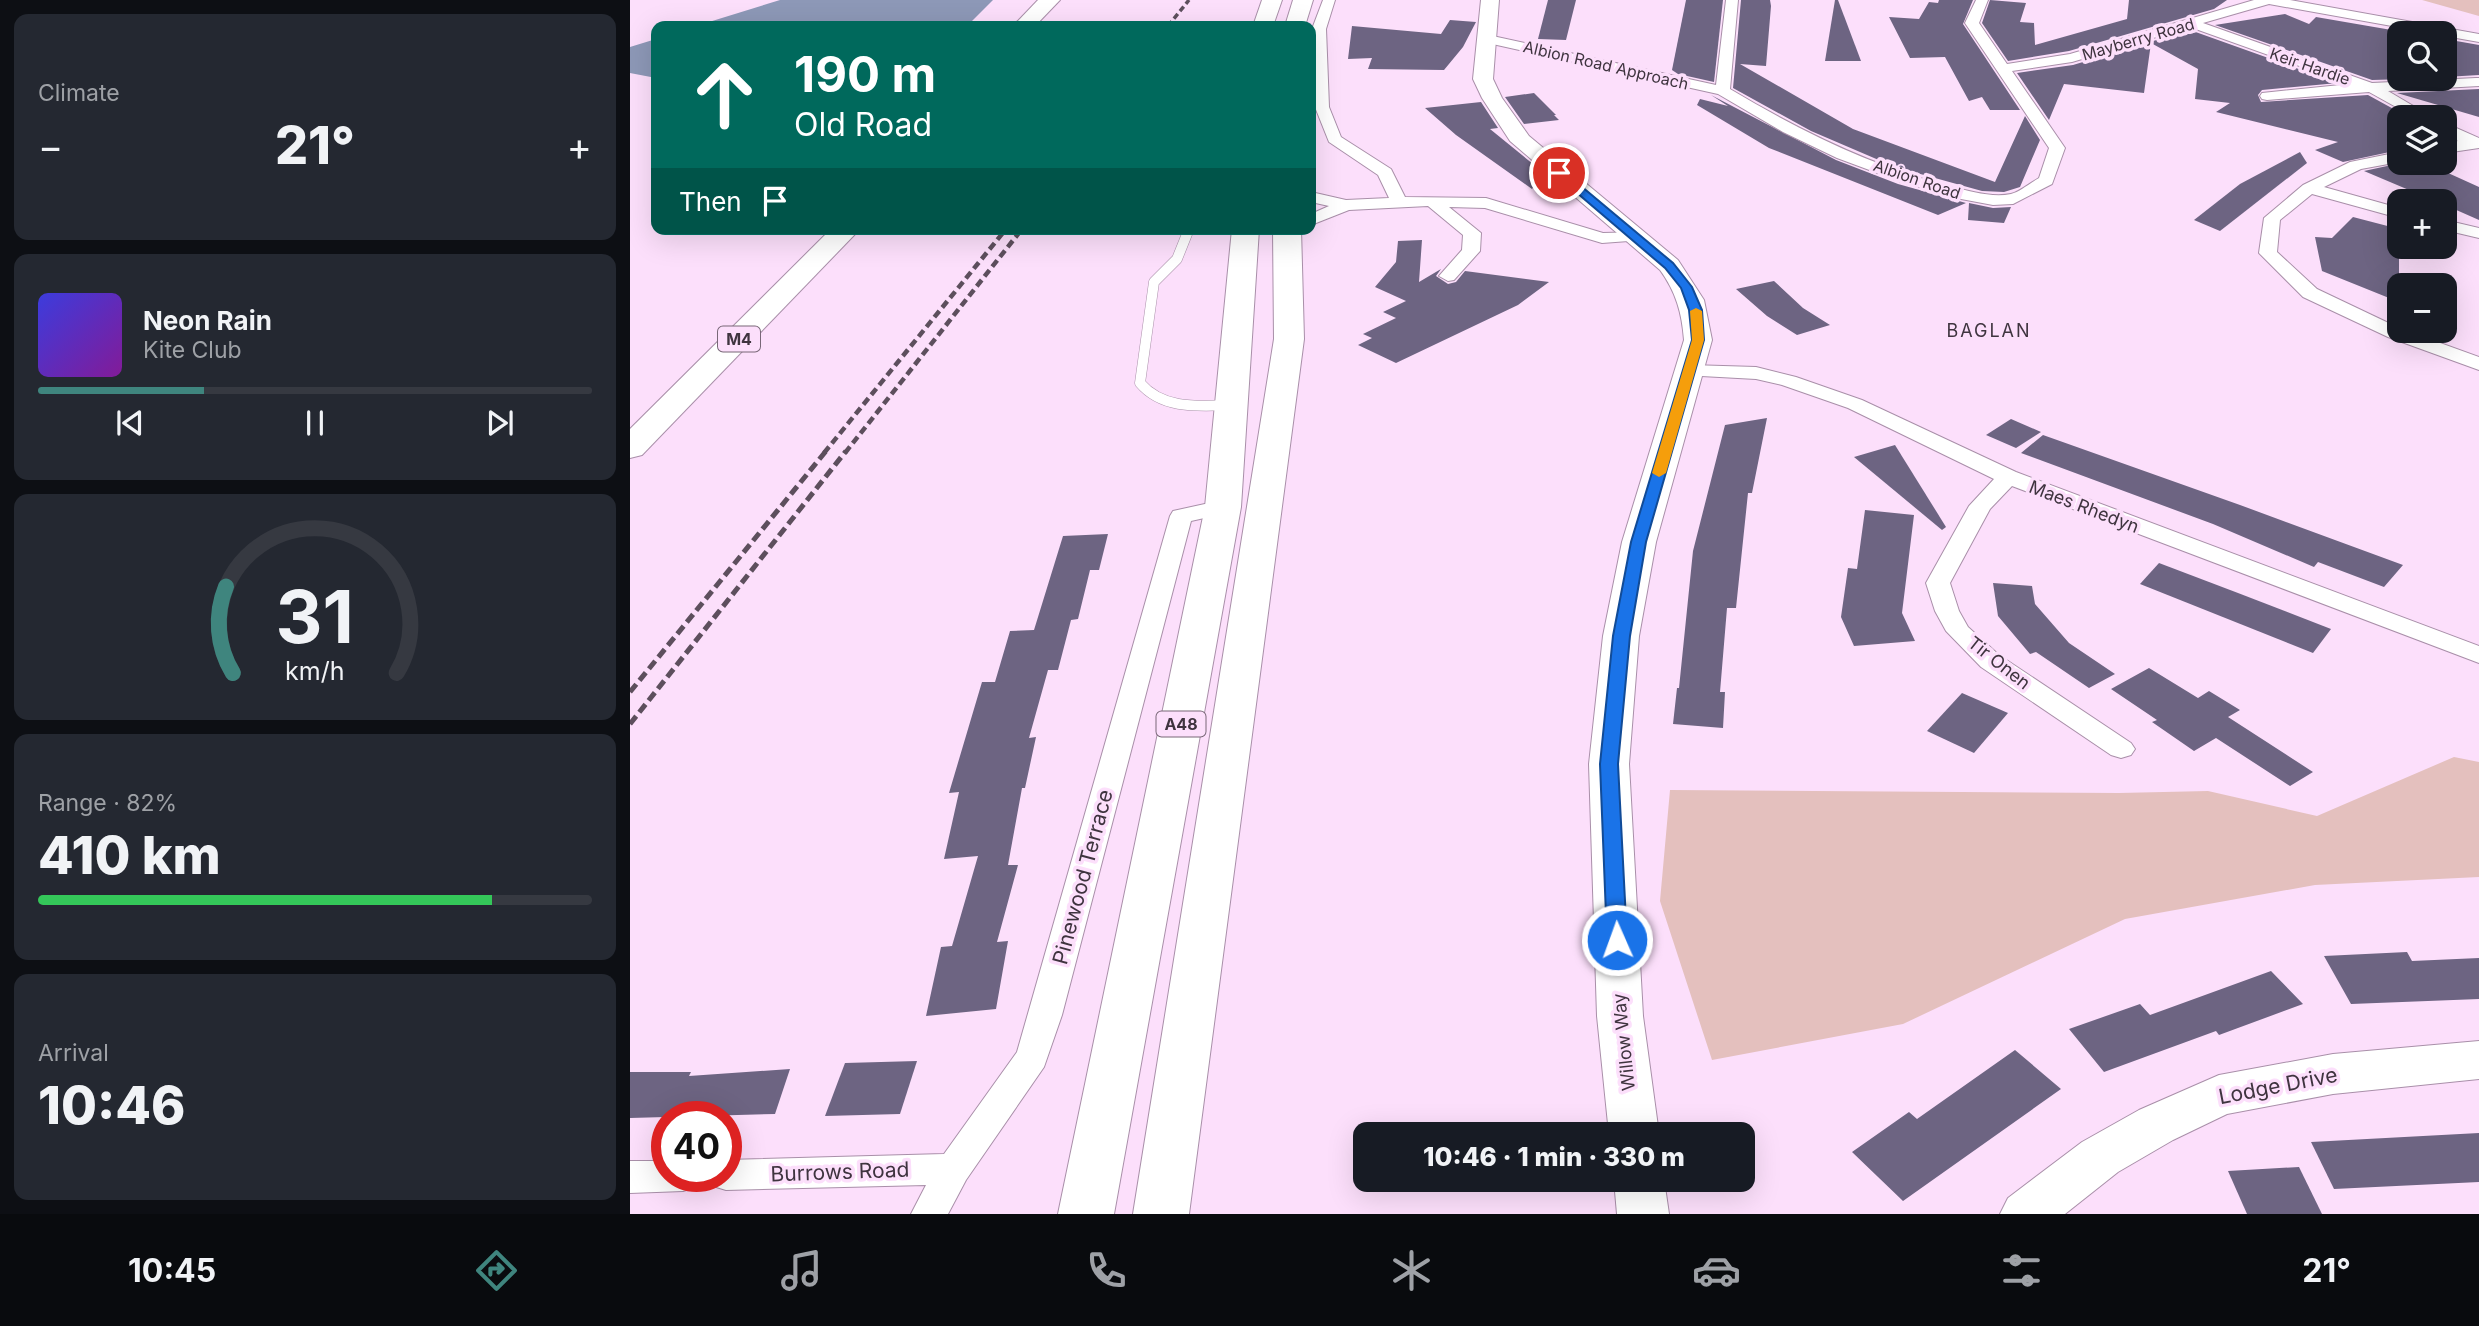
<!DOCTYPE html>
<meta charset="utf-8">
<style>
body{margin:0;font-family:Inter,sans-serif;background:#242831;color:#f1f3f6;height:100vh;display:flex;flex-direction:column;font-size:26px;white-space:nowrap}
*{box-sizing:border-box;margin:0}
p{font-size:23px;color:#9ea1a6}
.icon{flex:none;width:38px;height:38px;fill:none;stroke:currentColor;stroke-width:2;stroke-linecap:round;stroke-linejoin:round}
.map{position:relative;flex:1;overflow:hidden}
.sheet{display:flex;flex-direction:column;gap:14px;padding:14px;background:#0d0f14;width:630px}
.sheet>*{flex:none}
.guide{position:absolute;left:21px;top:21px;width:665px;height:214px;border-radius:14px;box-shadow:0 7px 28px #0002;background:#00695c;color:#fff;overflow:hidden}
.fabs{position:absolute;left:1757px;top:21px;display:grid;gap:14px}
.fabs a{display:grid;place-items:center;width:70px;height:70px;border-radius:14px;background:#171b24;box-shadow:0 7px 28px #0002;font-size:35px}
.speed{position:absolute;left:21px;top:1101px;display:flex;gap:14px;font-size:35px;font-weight:700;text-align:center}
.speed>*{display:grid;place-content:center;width:91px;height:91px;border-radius:50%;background:#171b24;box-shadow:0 7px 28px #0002;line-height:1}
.speed .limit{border:10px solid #d22;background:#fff;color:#111}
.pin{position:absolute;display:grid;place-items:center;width:60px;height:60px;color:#fff;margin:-30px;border:4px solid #fff;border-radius:50%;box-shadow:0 2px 7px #0007}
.me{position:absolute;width:77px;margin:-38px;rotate:358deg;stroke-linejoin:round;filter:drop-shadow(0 0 5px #0008)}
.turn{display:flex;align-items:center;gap:24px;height:147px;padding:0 28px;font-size:32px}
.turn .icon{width:91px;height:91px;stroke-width:2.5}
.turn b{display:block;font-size:49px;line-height:60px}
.then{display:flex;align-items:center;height:66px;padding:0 28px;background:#0003;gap:14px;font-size:26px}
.big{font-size:52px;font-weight:800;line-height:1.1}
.sheet .card{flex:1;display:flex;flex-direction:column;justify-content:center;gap:10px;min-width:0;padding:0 24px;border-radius:14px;background:#242831}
.sheet .dial{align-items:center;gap:0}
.dial svg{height:182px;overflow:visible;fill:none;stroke:#363941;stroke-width:7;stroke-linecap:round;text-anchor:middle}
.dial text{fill:#f1f3f6;stroke:none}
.song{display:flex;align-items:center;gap:21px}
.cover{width:84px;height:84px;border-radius:10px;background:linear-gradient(135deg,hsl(240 70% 55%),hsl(290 70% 35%))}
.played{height:7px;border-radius:4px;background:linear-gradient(90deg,#3f857e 30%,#363941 30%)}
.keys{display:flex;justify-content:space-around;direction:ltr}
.heat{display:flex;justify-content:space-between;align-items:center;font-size:38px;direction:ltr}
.charge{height:10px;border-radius:5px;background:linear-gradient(90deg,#34c759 82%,#363941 0)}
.trip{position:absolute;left:723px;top:1122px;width:402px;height:70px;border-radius:14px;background:#171b24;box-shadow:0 7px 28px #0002;font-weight:800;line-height:70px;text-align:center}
.tab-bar{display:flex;height:112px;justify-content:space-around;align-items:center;background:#090b0e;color:#9ea1a6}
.tab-bar .icon{width:49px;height:49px}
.tab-bar .selected{color:#3f857e}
.tab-bar b{font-size:32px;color:#f1f3f6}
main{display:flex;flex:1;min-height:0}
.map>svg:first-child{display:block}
.green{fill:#e4c0be}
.water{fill:#8d98b7}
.building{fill:#6d6482}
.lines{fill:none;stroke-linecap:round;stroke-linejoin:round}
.lane-casing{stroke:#a98fa9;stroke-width:11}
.street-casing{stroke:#a98fa9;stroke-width:2}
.secondary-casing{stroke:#a98fa9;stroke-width:2}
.primary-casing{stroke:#a98fa9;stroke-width:2}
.highway-casing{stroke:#a98fa9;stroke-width:2}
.lane{stroke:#fff;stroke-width:10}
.street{fill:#fff;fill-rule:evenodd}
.secondary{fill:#fff;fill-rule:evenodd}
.primary{fill:#fff;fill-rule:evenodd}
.highway{fill:#fff;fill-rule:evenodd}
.rail-far2{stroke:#5d4f5d;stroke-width:3.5;stroke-dasharray:6 3.5;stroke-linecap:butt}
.rail-far1{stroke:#5d4f5d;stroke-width:4.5;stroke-dasharray:8 4.5;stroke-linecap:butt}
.rail{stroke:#5d4f5d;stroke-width:5;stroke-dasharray:10 5;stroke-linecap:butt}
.route{fill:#1a73e8;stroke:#114b97;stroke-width:2}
.slow{fill:#f59e0b}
.labels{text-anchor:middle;stroke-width:7;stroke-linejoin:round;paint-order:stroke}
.far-street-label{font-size:16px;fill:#3f343f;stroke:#fcdffb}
.shield{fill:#fcdffb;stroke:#786777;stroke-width:2}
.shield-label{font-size:16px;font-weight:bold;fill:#3f343f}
.far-quarter-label{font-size:18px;letter-spacing:2px;fill:#3f343f;stroke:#fcdffb}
.street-label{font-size:18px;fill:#3f343f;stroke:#fcdffb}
.near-street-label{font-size:21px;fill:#3f343f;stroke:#fcdffb}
</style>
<main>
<section class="sheet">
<div class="card"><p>Climate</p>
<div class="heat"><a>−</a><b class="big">21°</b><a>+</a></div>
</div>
<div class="card">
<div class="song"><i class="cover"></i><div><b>Neon Rain</b><p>Kite Club</p></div></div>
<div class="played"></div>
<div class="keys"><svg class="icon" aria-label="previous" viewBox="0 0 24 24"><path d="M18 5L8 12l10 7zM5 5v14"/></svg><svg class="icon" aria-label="pause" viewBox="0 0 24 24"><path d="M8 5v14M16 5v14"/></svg><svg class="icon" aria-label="next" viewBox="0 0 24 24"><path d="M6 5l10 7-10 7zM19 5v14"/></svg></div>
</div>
<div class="card dial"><svg viewBox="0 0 100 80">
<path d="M14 69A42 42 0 1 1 86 69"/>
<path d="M14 69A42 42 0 0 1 11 31" stroke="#3f857e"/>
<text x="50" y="56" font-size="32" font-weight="700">31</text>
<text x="50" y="72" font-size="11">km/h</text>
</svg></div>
<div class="card"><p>Range · 82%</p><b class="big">410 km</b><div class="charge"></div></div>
<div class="card"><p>Arrival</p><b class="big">10:46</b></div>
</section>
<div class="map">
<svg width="1849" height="1214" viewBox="0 0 1849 1214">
<rect width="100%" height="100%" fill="#fcdffb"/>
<g class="green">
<path d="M1792,0h57v16z"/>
<path d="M1824,757l25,5v115l-164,8 -190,34 -222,105 -191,36 -52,-159 10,-111 449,3 89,-2 109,25z"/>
</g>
<g class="water">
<path d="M150,0h213l-26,26h-271z"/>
<path d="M26,39v39l-26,-5v-26z"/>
</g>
<g class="building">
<path d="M918,0h28l-10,40 -28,-1z"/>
<path d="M1056,0h37l-9,82 -36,-8 -6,-4z"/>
<path d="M1111,0h29l1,6 -5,60 -26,-2 113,65 142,53 30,-66 15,24 -20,47 -16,5 -22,-1 -87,-24 -84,-36 -78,-43z"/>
<path d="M1205,0h3l23,61h-36z"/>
<path d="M1309,0h34l-10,24 57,86h-30l-8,-13 -13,4 -24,-44 -35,1 -21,-41 30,2 10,-17 9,1z"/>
<path d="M1360,0l36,3 -6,19 14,1 1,22 92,-26 2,-19h98l-13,9 -145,42 -61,10 -26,-38z"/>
<path d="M1655,14l24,10 7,-7 93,16h-10v46h7l-34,1 -157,-55z"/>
<path d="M820,20l26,2 -13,25 -19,23 -76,-1 4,-11 -24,1 4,-33 89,8z"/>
<path d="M1560,30l148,53 -76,7 -4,5 3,7 107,-7 31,17v38l-56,12 -28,-12 23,-8 -122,-30 14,-9 -35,-4 3,-30 -47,-26 -7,50 -80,-9 -15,36 -32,-47 56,-8z"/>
<path d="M1815,39l34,6v30l-34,2z"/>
<path d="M1849,89v28l-82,-24z"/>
<path d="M904,93l22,22h-2l5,5 -35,4 -19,-27z"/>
<path d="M1081,95l125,65 62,24 68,19 -28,12 -169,-67 -72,-43 3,-6 28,7z"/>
<path d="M851,102l17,26 -8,1 54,44 -12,16 -76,-54 -31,-27z"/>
<path d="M1670,152l7,11 -87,68 -26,-11 46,-36z"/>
<path d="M1771,163h25l53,24v33l-34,-15v-4h-10l-71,-30z"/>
<path d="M1339,203l24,5 18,-1 -7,16 -36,-3z"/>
<path d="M1723,217l46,12v73l-77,-31 -7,-34 17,1z"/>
<path d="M792,240l-3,42 22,-13 -5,7 12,8 8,-2 9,-11 84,11 -31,23 -122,58 -38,-18 14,-7 -9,-4 33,-16 -13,-6 23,-11 -31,-14 21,-25 2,-21z"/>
<path d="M1144,281l29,27 27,17 -33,10 -30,-19 -31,-27z"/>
<path d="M1137,418l-15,75h-4l-12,115h-9l-7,84h5l-2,36 -50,-4 4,-36h2l14,-137 32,-126z"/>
<path d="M1381,419l30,13 -25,16 -30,-13z"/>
<path d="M1413,435l197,70 163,60 -19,22 -66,-25 -4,5 -101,-43 -192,-71z"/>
<path d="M1265,445l51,82 -4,3 -88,-73z"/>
<path d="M1235,510l49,5 -12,98 13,28 -61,5 -13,-29 7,-49 9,1z"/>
<path d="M478,534l-9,36h-9l-12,49 -7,1 -13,50h-10l-19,68 7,-1 -11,51h-3l-14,77h10l-21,77 11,-1 -12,68 -70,7 15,-69 11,-1 26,-90 -34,3 15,-67 -10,1 33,-111h13l15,-51 24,-1 29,-94z"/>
<path d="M1529,563l79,30 93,36 -18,24 -173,-69z"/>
<path d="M1363,583l39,3 3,18 34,39 46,31 -26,14 -53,-36 -6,2 -32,-38z"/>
<path d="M1519,668l49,30 11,-7 31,19 -12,7 85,55 -23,14 -74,-48 -22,13 -42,-29 5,-2 -46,-31z"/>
<path d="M1332,693l46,20 -34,40 -47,-22z"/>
<path d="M1777,952l5,9 67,-3v41l-128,5 -27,-48z"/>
<path d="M1641,971l32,33 -84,31 -3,-4 -112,41 -35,-43 71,-25 10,11z"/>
<path d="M1385,1050l46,39 -158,112 -51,-49 57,-40 8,7z"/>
<path d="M287,1061l-17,53 -75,2 20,-53z"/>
<path d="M160,1069l-15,45 -145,4v-46h61l-2,4z"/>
<path d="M1849,1133v49l-145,7 -23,-47z"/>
<path d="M1669,1167l23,47h-75l-19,-43z"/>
</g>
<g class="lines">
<defs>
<path id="lane" d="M559,229l-12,30 -23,23 -14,101c23,27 59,23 92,22"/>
<g id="street">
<path d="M693,0h12l-9,29 3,78 12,30 50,32 14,28 81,1 117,35 39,-1 3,4 -3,4 -40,3 -117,-35 -36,-1 32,26 -1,18 -26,29 -6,1 -9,-5 23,-26 1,-15 -35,-29 -79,4 -38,15v-11l18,-8 -18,-4v-10l35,8 43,-2 -11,-23 -49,-33 -14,-35 -3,-78z"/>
<path d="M1096,0h12l-8,89c70,42 143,78 222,98 18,4 40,11 59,7 9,-2 19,-11 28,-16l10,-30 -84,-125 11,-23h12l-9,23 28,41 63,-10 184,-54h36l189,34v8l-34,-6v-3h-14l-162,-29 -66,19 169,60 104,-5h3v8l-91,5 44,26h-18l-45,-25 -102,8 -5,-1 -2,-3 2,-3 88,-9 -160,-57 -118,35 -60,9 53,77 -13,36 -39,20 -20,1 -32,-6 -62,-18 -62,-23 -54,-26 -65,-38 -230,-51 -7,-4 7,-4 228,50z"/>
<path d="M1815,123l34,15v10l-34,5v-10l13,-2 -13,-7z"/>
<path d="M1769,152v10l-38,7 -37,18 75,21v10l-87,-24 -32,26 -3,32 40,37 82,39v3h8l72,26v13l-91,-33 -85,-40 -44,-44 5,-35 39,-33 47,-23z"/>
<path d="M1815,220l34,8v10l-34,-8z"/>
<path d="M1060,365l66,2 40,10 66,23 154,72 463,174v17l-467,-177 -22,23 -40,74 9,28 9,16 31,28 132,88 4,6 -4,6 -10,3 -10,-3 -130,-88 -35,-36 -11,-20 -9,-28 43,-77 25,-27 -146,-71 -66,-23 -26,-6 -73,-4 -3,-4 3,-4z"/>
<path d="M593,500l8,2 3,5 -3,5 -40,9 -129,494 -18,52 -78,113 -18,34h-37l15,-29 -200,5 -13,-4 -4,-10h17v-16l218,-6 73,-102 153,-536 3,-5z"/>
<path d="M0,1161h37v15h34l-5,11 -13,4 -53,2z"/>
</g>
<g id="secondary">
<path d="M851,0h18l-6,79 9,19 27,38 149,124 26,40 8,40 -56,202 -17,94 -10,128 14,252 16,118h-50l-12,-118 -8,-252 14,-128 19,-94 62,-202c-2,-27 -8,-48 -24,-70l-150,-129 -28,-43 -9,-19z"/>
<path d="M1849,1041v38l-146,15 -106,20 -54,26 -55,32 -53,42h-65l8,-16 74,-56 57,-32 80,-35 114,-21z"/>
<path d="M984,1180h50l5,34h-52z"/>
</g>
<g id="primary">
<path d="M632,0h20l-9,26h-20z"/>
<path d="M663,0h20l-8,26h-20z"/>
<path d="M602,229h27l-18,278 -127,707h-56l147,-707z"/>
<path d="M643,229h28l3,110 -115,875h-56l141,-875z"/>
</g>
<g id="highway">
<path d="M408,0h22l-25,26h-22z"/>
<path d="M201,229h29l-218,226 -12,3v-29z"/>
</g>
</defs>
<use href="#lane" class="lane-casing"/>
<use href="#street" class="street-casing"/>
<use href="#secondary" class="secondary-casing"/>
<use href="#primary" class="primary-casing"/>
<use href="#highway" class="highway-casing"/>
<use href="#lane" class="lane"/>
<use href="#street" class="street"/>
<use href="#secondary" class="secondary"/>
<use href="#primary" class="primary"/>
<use href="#highway" class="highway"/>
<path class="rail-far2" d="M538,26l21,-26"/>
<g class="rail-far1">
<path d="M194,453l182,-224"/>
<path d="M215,453l177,-224"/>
</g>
<g class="rail">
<path d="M0,692l196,-241"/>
<path d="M0,724l216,-273"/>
</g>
</g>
<path class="route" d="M926,171h7l110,92 19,24 10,23 2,30 -58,202 -16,94 -12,128 9,176 -3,6 -7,2 -7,-2 -3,-6 -7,-176 13,-128 18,-94 61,-202 -3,-30 -8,-22 -16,-20 -109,-93z"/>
<path class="slow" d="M1066,308l6,3 2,29 -38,133 -7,4 -7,-4 40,-133 -2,-29z"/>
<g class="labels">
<g class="far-street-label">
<text transform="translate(1508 39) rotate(-16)" y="6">Mayberry Road</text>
<text transform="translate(976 65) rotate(13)" y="6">Albion Road Approach</text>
<text transform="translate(1680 66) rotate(19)" y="6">Keir Hardie</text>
<text transform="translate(1287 179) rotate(19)" y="6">Albion Road</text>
</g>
<g class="shield">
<rect x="88" y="326.5" width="42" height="25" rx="5"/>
<rect x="526.5" y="711.5" width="49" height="25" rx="5"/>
</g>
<g class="shield-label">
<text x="109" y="345">M4</text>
<text x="551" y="730">A48</text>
</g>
<g class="far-quarter-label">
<text x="1359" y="337">BAGLAN</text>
</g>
<g class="street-label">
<text transform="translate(1454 507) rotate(21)" y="6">Maes Rhedyn</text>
<text transform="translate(1369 663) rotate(38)" y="6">Tir Onen</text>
<text transform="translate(994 1042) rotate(-96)" y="6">Willow Way</text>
</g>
<g class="near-street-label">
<text transform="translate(453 877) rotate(-75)" y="7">Pinewood Terrace</text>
<text transform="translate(1648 1086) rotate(-11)" y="7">Lodge Drive</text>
<text transform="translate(210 1172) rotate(-2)" y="7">Burrows Road</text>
</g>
</g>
</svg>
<div class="fabs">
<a><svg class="icon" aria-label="search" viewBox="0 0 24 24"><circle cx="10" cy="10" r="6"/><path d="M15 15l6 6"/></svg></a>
<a><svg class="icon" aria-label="layers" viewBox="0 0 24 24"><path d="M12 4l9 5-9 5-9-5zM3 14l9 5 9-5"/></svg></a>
<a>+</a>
<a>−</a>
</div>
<div class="speed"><div class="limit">40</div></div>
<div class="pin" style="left:929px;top:173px;background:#d93025"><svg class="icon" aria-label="arrive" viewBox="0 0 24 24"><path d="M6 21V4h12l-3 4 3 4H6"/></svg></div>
<svg class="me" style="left:987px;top:940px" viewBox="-20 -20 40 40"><circle r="17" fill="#1a73e8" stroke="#fff" stroke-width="3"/><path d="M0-11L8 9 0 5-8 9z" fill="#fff"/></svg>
<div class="trip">10:46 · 1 min · 330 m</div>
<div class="guide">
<div class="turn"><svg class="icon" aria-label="ahead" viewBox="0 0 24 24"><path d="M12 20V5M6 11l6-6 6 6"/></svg><div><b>190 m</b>Old Road</div></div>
<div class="then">Then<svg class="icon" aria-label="arrive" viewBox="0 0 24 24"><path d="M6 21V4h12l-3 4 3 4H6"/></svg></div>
</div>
</div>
</main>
<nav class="tab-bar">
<b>10:45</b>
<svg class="icon selected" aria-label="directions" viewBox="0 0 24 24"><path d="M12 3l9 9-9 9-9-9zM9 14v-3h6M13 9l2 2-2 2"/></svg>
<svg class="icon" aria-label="music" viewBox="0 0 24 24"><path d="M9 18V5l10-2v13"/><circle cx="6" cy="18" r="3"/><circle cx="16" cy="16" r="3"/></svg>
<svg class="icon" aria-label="phone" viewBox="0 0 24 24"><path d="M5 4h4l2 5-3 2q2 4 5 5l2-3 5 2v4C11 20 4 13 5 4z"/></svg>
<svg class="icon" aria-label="climate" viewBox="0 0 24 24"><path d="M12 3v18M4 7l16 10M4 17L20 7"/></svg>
<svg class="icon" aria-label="car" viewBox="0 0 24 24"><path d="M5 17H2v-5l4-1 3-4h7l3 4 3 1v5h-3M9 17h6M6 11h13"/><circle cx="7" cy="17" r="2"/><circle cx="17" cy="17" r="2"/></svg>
<svg class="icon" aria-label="filters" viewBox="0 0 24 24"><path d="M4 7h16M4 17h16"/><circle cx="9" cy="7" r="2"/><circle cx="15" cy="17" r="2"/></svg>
<b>21°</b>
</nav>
